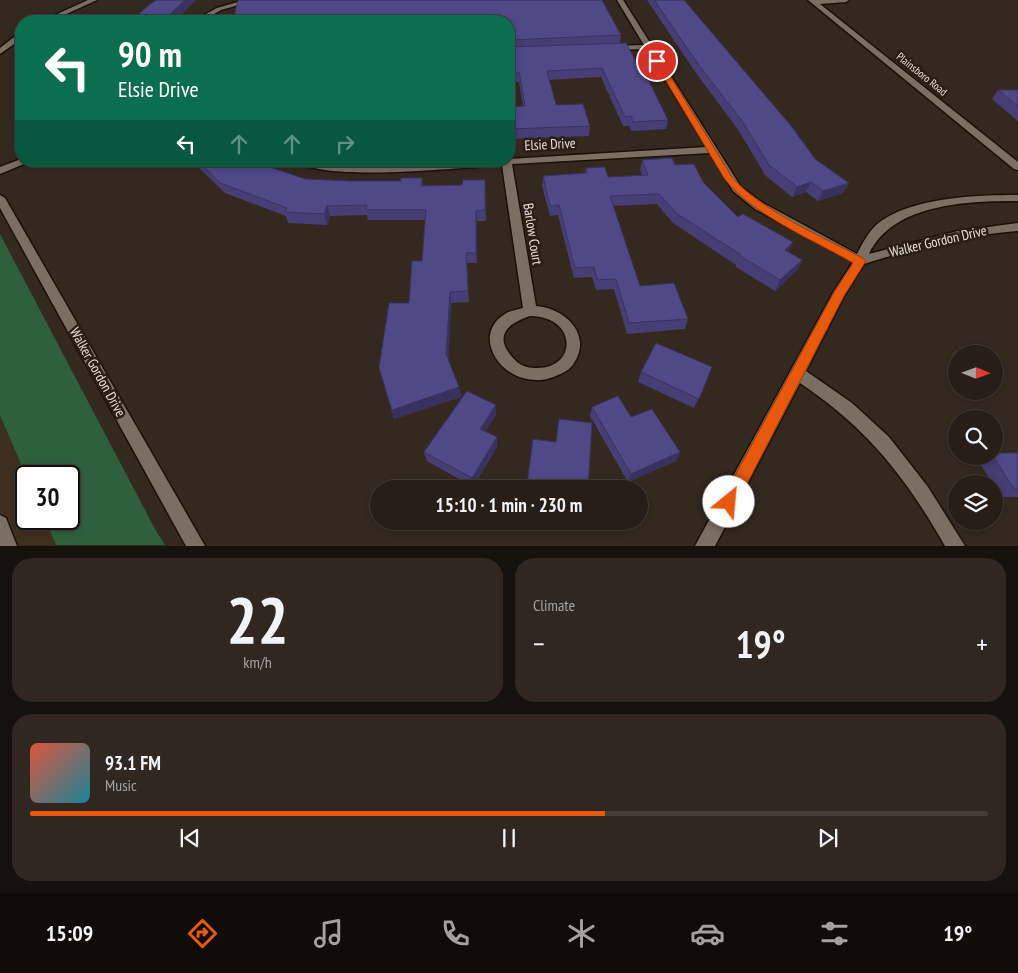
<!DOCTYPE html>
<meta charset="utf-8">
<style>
body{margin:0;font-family:"PT Sans Narrow",sans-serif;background:#2f2720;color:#f1f3f6;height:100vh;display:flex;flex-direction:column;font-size:19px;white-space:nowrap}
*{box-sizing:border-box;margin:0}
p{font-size:16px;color:#a4a2a1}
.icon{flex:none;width:28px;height:28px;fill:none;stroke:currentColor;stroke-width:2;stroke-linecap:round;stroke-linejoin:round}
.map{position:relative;height:546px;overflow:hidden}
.panel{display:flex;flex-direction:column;gap:12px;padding:12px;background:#15110d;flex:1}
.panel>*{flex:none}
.top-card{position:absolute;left:15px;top:15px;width:500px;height:152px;border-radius:20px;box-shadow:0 2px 8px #0003,0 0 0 1px #433d36;background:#0b6e4f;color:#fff;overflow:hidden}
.needle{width:32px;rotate:91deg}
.tools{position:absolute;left:948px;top:345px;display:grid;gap:10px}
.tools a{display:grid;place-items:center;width:55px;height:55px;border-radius:50%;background:#271f17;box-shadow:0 2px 8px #0003,0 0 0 1px #433d36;font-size:25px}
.speed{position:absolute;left:15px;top:465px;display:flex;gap:10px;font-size:25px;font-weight:700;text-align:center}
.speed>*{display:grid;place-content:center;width:65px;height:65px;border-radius:50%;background:#271f17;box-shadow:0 2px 8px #0003,0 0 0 1px #433d36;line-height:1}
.speed .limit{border:2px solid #111;border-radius:8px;background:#fff;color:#111}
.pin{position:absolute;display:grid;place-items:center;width:42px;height:42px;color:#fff;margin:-21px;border:2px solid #fff;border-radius:50%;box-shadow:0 1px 5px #0007}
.me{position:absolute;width:55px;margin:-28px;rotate:28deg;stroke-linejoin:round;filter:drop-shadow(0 0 4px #0008)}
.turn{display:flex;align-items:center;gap:18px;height:105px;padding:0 20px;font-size:22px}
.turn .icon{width:65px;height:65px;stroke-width:2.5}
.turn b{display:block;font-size:35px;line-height:42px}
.lanes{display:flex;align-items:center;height:48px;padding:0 20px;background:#0003;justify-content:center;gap:25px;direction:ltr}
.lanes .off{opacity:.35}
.big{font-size:38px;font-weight:700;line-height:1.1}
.panel .tile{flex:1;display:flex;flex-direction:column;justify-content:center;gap:8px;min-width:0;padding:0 18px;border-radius:20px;background:#2f2720}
.panel .dial{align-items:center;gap:0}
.dial b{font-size:65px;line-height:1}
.song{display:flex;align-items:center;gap:15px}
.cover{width:60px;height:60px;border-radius:8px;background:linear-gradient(135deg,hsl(10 70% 55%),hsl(190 70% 35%))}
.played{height:5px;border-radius:2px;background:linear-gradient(90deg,#ea580c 60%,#433d36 60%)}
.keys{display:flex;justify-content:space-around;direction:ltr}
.heat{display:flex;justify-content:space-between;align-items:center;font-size:28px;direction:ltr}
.panel .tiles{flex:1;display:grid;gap:12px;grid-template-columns:1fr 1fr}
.tile:last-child{grid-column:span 2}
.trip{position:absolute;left:370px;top:480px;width:278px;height:50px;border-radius:25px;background:#271f17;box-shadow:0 2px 8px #0003,0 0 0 1px #433d36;font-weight:700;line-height:50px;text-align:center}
.menu{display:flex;height:80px;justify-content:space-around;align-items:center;background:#100c09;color:#a4a2a1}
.menu .icon{width:35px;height:35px}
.menu .current{color:#ea580c}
.menu b{font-size:22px;color:#f1f3f6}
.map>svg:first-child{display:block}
.built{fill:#3f2f20}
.green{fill:#2f603e}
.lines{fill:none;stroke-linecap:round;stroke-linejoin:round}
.minor-casing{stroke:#1b1108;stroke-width:3}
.minor{fill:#7b6e63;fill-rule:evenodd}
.wall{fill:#463e75}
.shaded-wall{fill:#39325f}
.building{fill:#514888;stroke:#39325f}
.route{fill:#ea580c;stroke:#983908}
.labels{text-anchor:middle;stroke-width:5;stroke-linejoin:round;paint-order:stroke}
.far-street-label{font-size:11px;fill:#e9e1db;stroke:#2a1f15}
.street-label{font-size:14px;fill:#e9e1db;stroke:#2a1f15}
</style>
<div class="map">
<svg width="1018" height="546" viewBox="0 0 1018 546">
<rect width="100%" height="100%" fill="#34291f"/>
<path class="built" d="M0,415l26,61v43h19l11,26h-56z"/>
<path class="green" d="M0,234l156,297 9,14h-109l-11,-26h24v-43h-43l-26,-61z"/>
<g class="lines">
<defs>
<g id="minor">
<path d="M88,0h9l-46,21h-9z"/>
<path d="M245,0h11l-35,10 -19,11h-9l24,-13z"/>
<path d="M617,0h6l118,187 22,16 94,51c5,-10 11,-21 19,-29 33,-28 101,-30 142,-30v6c-49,0 -125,2 -149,53l89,-23 60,-8v8c-53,4 -103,17 -154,33l-20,32 -38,75 46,32 37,34 39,50 37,59h-20c-40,-70 -78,-118 -145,-163l-85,163h-20l139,-255 19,-29 -98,-53 -22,-18 -23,-38 -198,11 24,142c28,2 57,28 38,57 -4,7 -11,10 -18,13 -47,20 -90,-38 -51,-62 4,-3 12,-4 18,-6l-21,-143c-38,2 -178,18 -204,-4 22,0 43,6 65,6 49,-1 97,-6 146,-6v-2l197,-12 -59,-98 -36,1 -4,-2 4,-2 33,-1zM530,316c48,0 48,54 5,52 -8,0 -16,-3 -21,-9 -21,-22 -8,-35 16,-43z"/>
<path d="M808,0h41l-3,2 -26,2 198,158v8l-4,-1z"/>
<path d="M18,34h3v5l-21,15v-6z"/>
<path d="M21,159v2h10l-31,13v-7z"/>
<path d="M0,195l5,3 200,348h-19l-186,-338z"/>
<path d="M0,515l6,3 11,28h-17z"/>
</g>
</defs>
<use href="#minor" class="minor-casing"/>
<use href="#minor" class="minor"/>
</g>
<g class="wall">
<path d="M647,0h37l159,193 -25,8 -12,-9 -14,5 -27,-22 -26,-44 -43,-58z"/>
<path d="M509,21l112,14 -1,8 48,77 -2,9 -34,2 -3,-5h-6l-22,-49 -52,3 7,25 34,21 -1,10 -80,3v-32l14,-1 -4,-24h-10z"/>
<path d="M998,90h20v31l-26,-22z"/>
<path d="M642,160l33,5 28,17 35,35 50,35 14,8 -5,10 -22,21 -39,-24v-2l-63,-42 -16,-19 -44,2 27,80 48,33 -3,10 -58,5 -13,-45 -18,1 -4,-13 -18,1 -16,-63 -8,1 -8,-30 1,-10 42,-3 1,-5 22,9 34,-1 -2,-6z"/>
<path d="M192,161h69l6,5 38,13 44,2h52l21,-3 1,8 39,-1 23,-5 1,41h-9v42h-10l2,39 -18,1 -3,55 11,29 2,10 -67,22 -15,-51 30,-65 13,-42 4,-41h-58l-1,-5 -37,1 -3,9 -39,-2 -2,-7 -61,-23z"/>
<path d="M712,367l-18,41 -56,-26 3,-10z"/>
<path d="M592,407l84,54 -48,21 -38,-66z"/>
<path d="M496,415l-11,16 12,16 -24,40 -46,-26 -3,-9z"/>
<path d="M556,442l32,47h-61v-5z"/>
<path d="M1018,453v44h-17l-7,-11v-2h-1l-14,-22 8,-6h7z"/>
</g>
<g class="shaded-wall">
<path d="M185,0h11l-21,21h-12z"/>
<path d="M811,182l-5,10 -14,5 5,-10z"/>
<path d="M849,183l-6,10 -25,8 5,-10z"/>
<path d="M327,206l3,10 -3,9 -3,-11z"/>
<path d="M476,211l1,10v42l-1,-10z"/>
<path d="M793,242l-5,10 -3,-2z"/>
<path d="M802,260l-5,10 -22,21 5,-11z"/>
<path d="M450,292l1,11 -3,61 -2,-10z"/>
<path d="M459,387l2,10 -67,22 -2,-9z"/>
<path d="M496,405v10l-15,23 -1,-9z"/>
<path d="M497,437v10l-24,40 -1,-9z"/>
<path d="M680,452l-4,9 -48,21 3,-8z"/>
</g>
<g class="building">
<path d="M157,0h28l-22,21h-32l19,-17z"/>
<path d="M238,0h364l19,35 -112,5v1v-20h-276z"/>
<path d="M654,0h30l108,127 23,32 34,24 -26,8 -12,-9 -14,5 -28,-22 -27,-44 -44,-57z"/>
<path d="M626,43l16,30h3l23,47 -35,2 -2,-6 -6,1 -23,-49 -55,3 9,34 27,-1 7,22 -81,3v-22l16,-1 -6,-34 -10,1v-26z"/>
<path d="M998,90h20v16z"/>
<path d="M672,158l3,7 19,-1 9,18 35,35 5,-3 50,28 -8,8 17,10 -22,20 -40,-24 1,-1 -65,-42 -17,-19 -49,2 30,90 34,-3 14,36 -59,4 -13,-44 -19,1 -3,-13 -19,1 -16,-63 -9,1 -7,-30 44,-3 -1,-5 19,-1 3,10 40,-2 -6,-15z"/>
<path d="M198,161h63l6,5 38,13 44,2h52v-3h21l-1,8 41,-1 1,-5h22v30l-9,1v42h-10l2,38 -18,1 -4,62 13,33 -67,23 -13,-42 10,-65h20l3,-42h10l4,-51h-60l1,-5 -40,1 -3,8 -39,-2 2,-4 -67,-25z"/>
<path d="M656,343l56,24 -13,32 -58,-27z"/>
<path d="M467,391l29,14 -16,24 17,8 -25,41 -48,-26z"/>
<path d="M618,396l13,21 21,-8 28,43 -49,22 -39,-67z"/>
<path d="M559,419l33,4 -4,66h-30l-31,-5 6,-45 23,3z"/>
<path d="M994,453h24v36h-4l-21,-33h1z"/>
</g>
<path class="route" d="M657,59l4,2 71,116c29,34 92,60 132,82l2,2 -22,35 -109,211 -6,3 -5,-3 -3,-5 3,-6 109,-202 20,-31c-38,-22 -104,-50 -129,-85l-70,-117z"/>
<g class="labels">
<g class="far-street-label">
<text transform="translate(922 74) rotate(39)" y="4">Plainsboro Road</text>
</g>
<g class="street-label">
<text transform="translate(550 144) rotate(-3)" y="5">Elsie Drive</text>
<text transform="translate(533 234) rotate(81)" y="5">Barlow Court</text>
<text transform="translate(938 241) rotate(-13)" y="5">Walker Gordon Drive</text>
<text transform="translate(98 372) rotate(61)" y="5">Walker Gordon Drive</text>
</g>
</g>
</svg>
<div class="tools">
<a><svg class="needle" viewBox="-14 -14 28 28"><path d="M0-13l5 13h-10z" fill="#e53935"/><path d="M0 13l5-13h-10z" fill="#a4a2a1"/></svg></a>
<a><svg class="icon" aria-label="search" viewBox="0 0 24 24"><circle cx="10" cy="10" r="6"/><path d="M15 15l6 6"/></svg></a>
<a><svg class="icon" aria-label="layers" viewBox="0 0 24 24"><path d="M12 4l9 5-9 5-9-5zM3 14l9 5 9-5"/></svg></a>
</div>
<div class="speed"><div class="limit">30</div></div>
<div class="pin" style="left:657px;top:61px;background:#d93025"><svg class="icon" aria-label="arrive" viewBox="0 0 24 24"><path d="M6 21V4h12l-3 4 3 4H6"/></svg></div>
<svg class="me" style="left:729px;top:502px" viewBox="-20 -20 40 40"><circle r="19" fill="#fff"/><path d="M0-13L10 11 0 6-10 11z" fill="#ea580c"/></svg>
<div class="trip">15:10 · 1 min · 230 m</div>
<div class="top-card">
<div class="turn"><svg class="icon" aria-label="left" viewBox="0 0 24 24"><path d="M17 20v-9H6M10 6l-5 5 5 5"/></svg><div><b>90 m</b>Elsie Drive</div></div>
<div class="lanes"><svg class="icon" aria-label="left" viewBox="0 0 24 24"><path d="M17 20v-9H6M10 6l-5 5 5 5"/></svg><svg class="icon off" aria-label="ahead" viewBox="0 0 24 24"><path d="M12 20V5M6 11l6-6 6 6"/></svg><svg class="icon off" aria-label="ahead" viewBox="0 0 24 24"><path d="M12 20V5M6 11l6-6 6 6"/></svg><svg class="icon off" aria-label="right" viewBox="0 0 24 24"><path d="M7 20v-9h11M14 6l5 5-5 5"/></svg></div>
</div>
</div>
<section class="panel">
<div class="tiles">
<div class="tile dial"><b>22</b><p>km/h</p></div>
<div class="tile"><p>Climate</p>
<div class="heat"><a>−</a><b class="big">19°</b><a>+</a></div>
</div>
<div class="tile">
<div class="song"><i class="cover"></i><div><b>93.1 FM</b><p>Music</p></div></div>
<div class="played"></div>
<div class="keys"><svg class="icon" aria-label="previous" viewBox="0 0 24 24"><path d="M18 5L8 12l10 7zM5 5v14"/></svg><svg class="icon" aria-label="pause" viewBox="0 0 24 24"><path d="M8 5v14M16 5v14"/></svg><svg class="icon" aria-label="next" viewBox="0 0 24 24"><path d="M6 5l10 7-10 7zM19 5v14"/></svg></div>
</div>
</div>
</section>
<nav class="menu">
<b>15:09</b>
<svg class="icon current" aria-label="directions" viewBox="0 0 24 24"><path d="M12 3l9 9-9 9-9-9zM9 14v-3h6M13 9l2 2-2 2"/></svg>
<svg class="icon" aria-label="music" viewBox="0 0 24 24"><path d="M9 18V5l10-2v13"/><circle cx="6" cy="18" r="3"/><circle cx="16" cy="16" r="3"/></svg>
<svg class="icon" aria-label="phone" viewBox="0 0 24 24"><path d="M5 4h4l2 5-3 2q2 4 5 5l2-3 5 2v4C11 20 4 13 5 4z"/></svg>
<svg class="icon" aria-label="climate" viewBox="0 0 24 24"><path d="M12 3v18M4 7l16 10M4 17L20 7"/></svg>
<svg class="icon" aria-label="car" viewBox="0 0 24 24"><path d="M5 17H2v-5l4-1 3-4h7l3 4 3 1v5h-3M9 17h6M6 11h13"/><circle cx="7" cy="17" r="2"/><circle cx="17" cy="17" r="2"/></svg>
<svg class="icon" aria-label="filters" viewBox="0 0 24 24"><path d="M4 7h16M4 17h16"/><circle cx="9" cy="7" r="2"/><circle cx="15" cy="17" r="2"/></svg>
<b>19°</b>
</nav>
